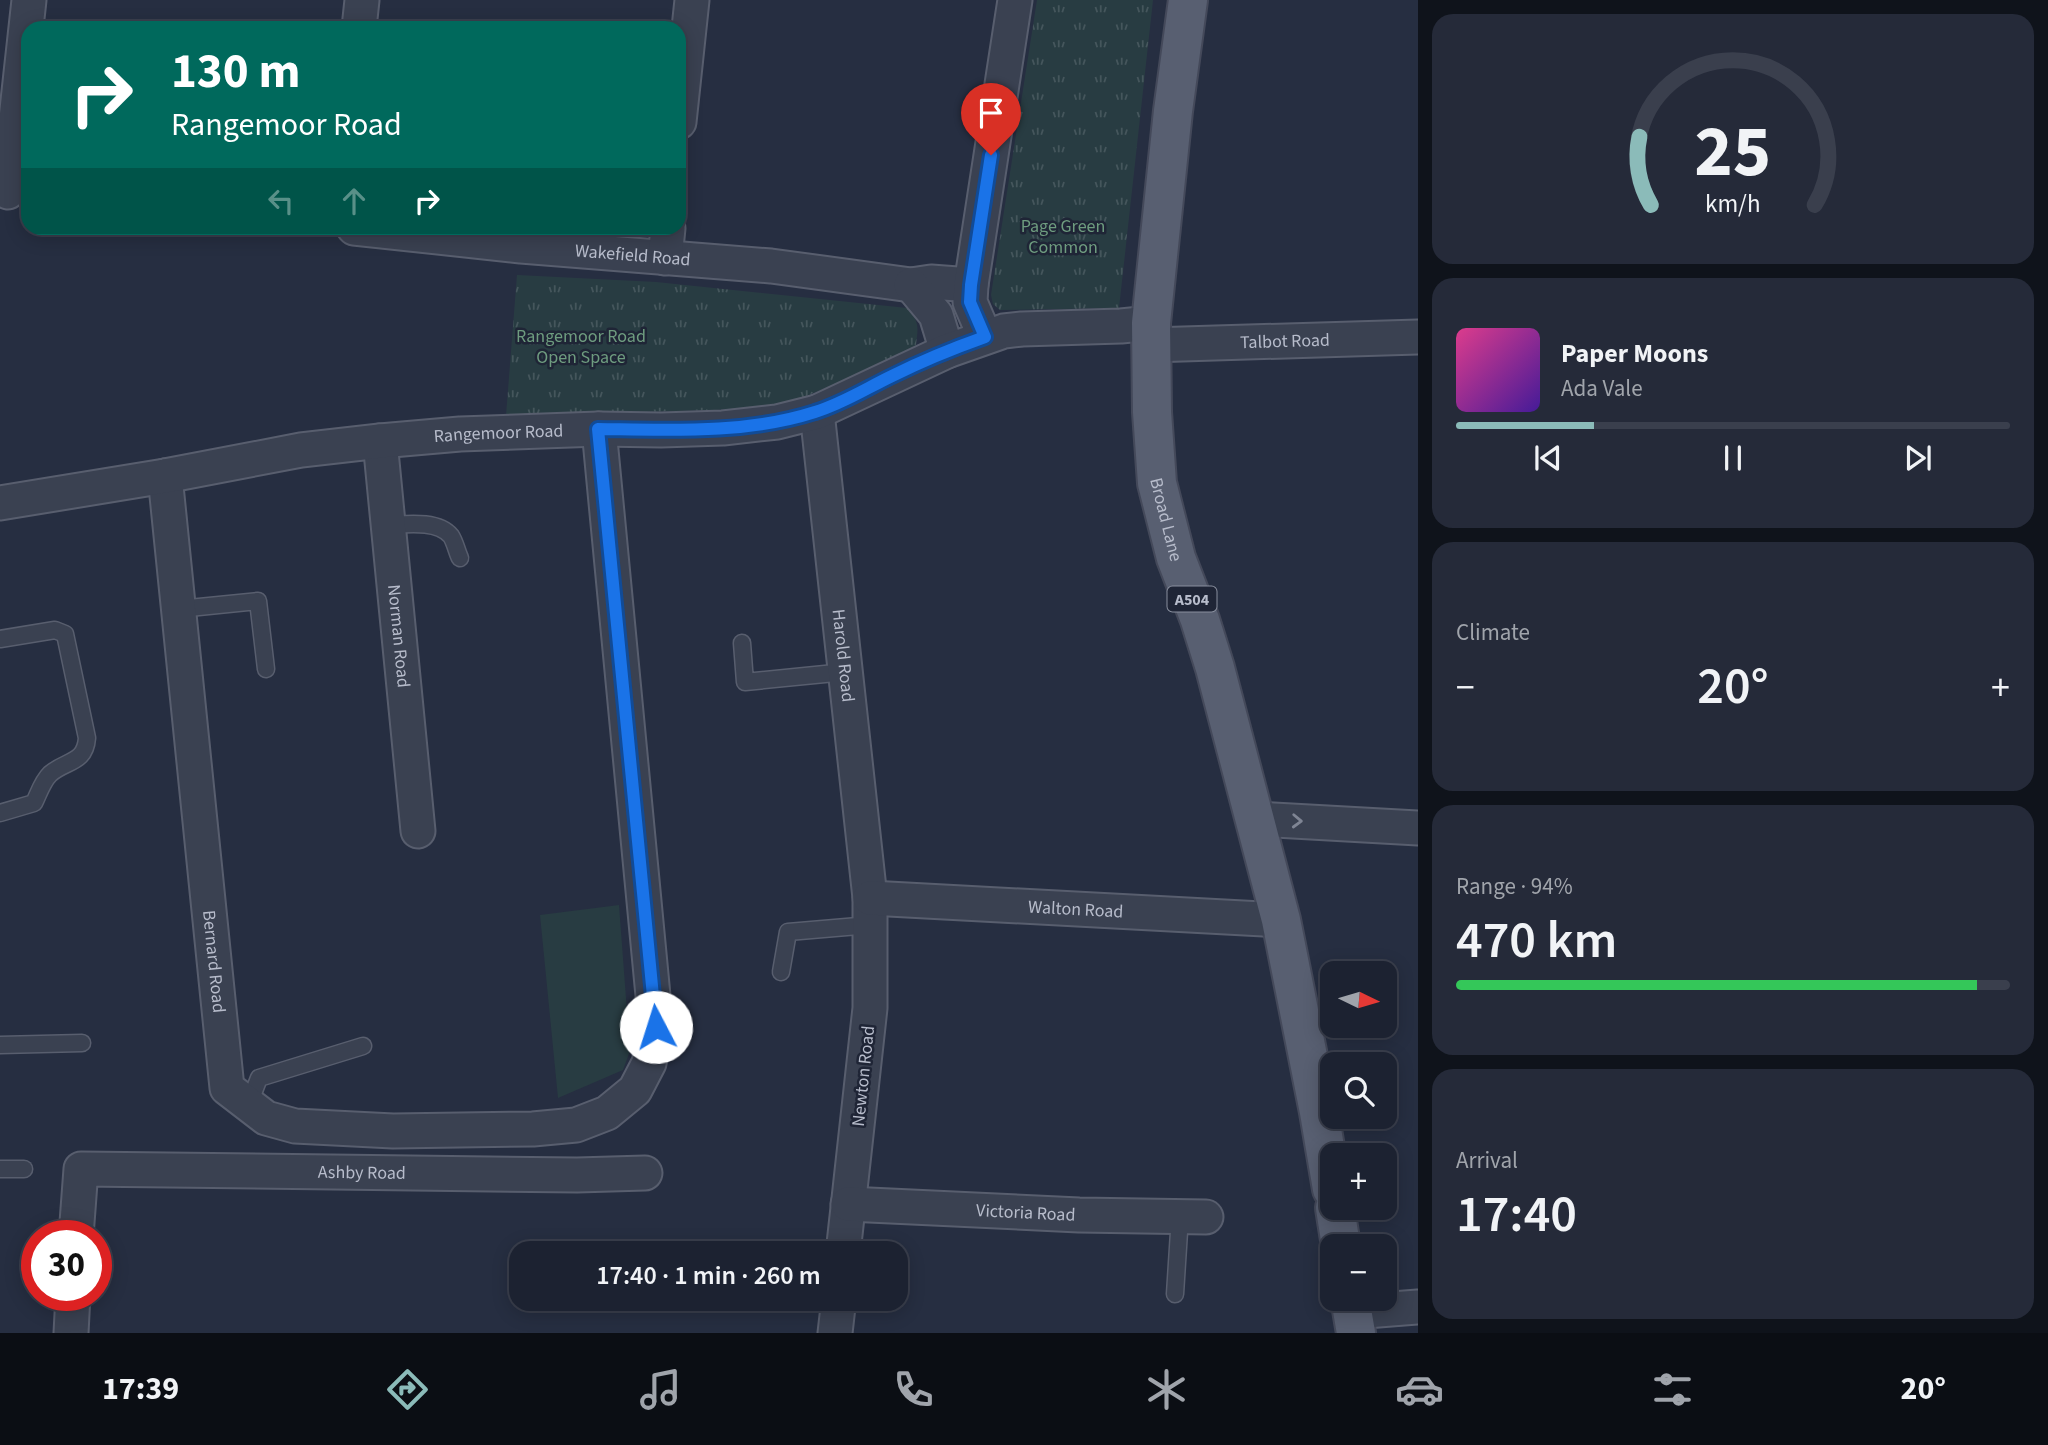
<!DOCTYPE html>
<meta charset="utf-8">
<style>
body{margin:0;font-family:"Source Sans 3",sans-serif;background:#252a39;color:#f1f3f6;height:100vh;display:flex;flex-direction:column;font-size:26px;white-space:nowrap}
*{box-sizing:border-box;margin:0}
p{font-size:23px;color:#a0a4ab}
.icon{flex:none;width:38px;height:38px;fill:none;stroke:currentColor;stroke-width:2;stroke-linecap:round;stroke-linejoin:round}
.map{position:relative;flex:1;overflow:hidden}
.side{display:flex;flex-direction:column;gap:14px;padding:14px;background:#0f131b;width:630px}
.side>*{flex:none}
.banner{position:absolute;left:21px;top:21px;width:665px;height:214px;border-radius:21px;box-shadow:0 4px 18px #0003,0 0 0 2px #3a3f4d;background:#00695c;color:#fff;overflow:hidden}
.needle{width:46px;rotate:95deg}
.tools{position:absolute;left:1320px;top:961px;display:grid;gap:14px}
.tools a{display:grid;place-items:center;width:77px;height:77px;border-radius:14px;background:#1c2231;box-shadow:0 4px 18px #0003,0 0 0 2px #3a3f4d;font-size:35px}
.speed{position:absolute;left:21px;top:1220px;display:flex;gap:14px;font-size:35px;font-weight:700;text-align:center}
.speed>*{display:grid;place-content:center;width:91px;height:91px;border-radius:50%;background:#1c2231;box-shadow:0 4px 18px #0003,0 0 0 2px #3a3f4d;line-height:1}
.speed .limit{border:10px solid #d22;background:#fff;color:#111}
.pin{position:absolute;display:grid;place-items:center;width:60px;height:60px;color:#fff;margin:-72px -30px;border-radius:50% 50% 50% 0;rotate:-45deg;box-shadow:0 0 7px #0007}
.pin .icon{rotate:45deg}
.me{position:absolute;width:77px;margin:-38px;rotate:355deg;stroke-linejoin:round;filter:drop-shadow(0 0 5px #0008)}
.turn{display:flex;align-items:center;gap:24px;height:147px;padding:0 35px;font-size:32px}
.turn .icon{width:91px;height:91px;stroke-width:2.5}
.turn b{display:block;font-size:49px;line-height:60px}
.lanes{display:flex;align-items:center;height:66px;padding:0 35px;background:#0003;justify-content:center;gap:35px;direction:ltr}
.lanes .off{opacity:.35}
.big{font-size:52px;font-weight:600;line-height:1.1}
.side .tile{flex:1;display:flex;flex-direction:column;justify-content:center;gap:10px;min-width:0;padding:0 24px;border-radius:21px;background:#252a39}
.side .dial{align-items:center;gap:0}
.dial svg{height:182px;overflow:visible;fill:none;stroke:#3a3f4d;stroke-width:7;stroke-linecap:round;text-anchor:middle}
.dial text{fill:#f1f3f6;stroke:none}
.song{display:flex;align-items:center;gap:21px}
.cover{width:84px;height:84px;border-radius:10px;background:linear-gradient(135deg,hsl(330 70% 55%),hsl(260 70% 35%))}
.played{height:7px;border-radius:4px;background:linear-gradient(90deg,#8bbbb9 25%,#3a3f4d 25%)}
.keys{display:flex;justify-content:space-around;direction:ltr}
.heat{display:flex;justify-content:space-between;align-items:center;font-size:38px;direction:ltr}
.charge{height:10px;border-radius:5px;background:linear-gradient(90deg,#34c759 94%,#3a3f4d 0)}
.trip{position:absolute;left:509px;top:1241px;width:399px;height:70px;border-radius:21px;background:#1c2231;box-shadow:0 4px 18px #0003,0 0 0 2px #3a3f4d;font-weight:600;line-height:70px;text-align:center}
.tab-bar{display:flex;height:112px;justify-content:space-around;align-items:center;background:#0b0e14;color:#a0a4ab}
.tab-bar .icon{width:49px;height:49px}
.tab-bar .active{color:#8bbbb9}
.tab-bar b{font-size:32px;color:#f1f3f6}
main{display:flex;flex:1;min-height:0}
.map>svg:first-child{display:block}
.grass{fill:#283c42}
.park{fill:url(#park-tufts)}
.lines{fill:none;stroke-linecap:round;stroke-linejoin:round}
.lane-casing{stroke:#585e6e;stroke-width:19}
.street-casing{stroke:#585e6e;stroke-width:37}
.primary-casing{stroke:#44495a;stroke-width:42}
.lane{stroke:#3a4151;stroke-width:16}
.street{stroke:#3a4151;stroke-width:33}
.primary{stroke:#585f71;stroke-width:38}
.oneway{stroke:#7f8594}
.route-casing{stroke:#114b97;stroke-width:18}
.route{stroke:#1a73e8;stroke-width:12}
.labels{text-anchor:middle;stroke-width:5;stroke-linejoin:round;paint-order:stroke}
.shield{fill:#1f2536;stroke:#898f9e;stroke-width:2}
.shield-label{font-size:16px;font-weight:bold;fill:#b7bccb}
.park-label{font-size:18px;fill:#6e9c7f;stroke:#1f2536}
.street-label{font-size:18px;fill:#b7bccb;stroke:#1f2536}
</style>
<main>
<div class="map">
<svg width="1418" height="1333" viewBox="0 0 1418 1333">
<defs>
<pattern id="park-tufts" width="24" height="20" patternUnits="userSpaceOnUse" patternTransform="scale(1.75)"><rect width="24" height="20" fill="#283c42"/><path d="M3 7l-1-3M5 7V3M7 7l1-3M15 17l-1-3M17 17v-4M19 17l1-3" fill="none" stroke="#45565c"/></pattern>
</defs>
<rect width="100%" height="100%" fill="#262e41"/>
<path class="grass" d="M619,905l11,146 -7,19 -65,28 -18,-183z"/>
<g class="park">
<path d="M1037,0h116l-34,308 -119,2 -7,-6 -2,-9z"/>
<path d="M517,275l139,7 251,26c13,14 11,20 9,37l-20,14 -119,49 -271,8z"/>
</g>
<g class="lines">
<defs>
<g id="lane">
<path d="M389,525c18,-1 49,-5 62,11 4,6 6,16 9,22"/>
<path d="M179,609l79,-8 8,68"/>
<path d="M0,639l55,-9 10,4 22,104c-2,26 -21,22 -37,36 -8,8 -11,19 -16,29l-34,10"/>
<path d="M742,643l3,39 100,-10"/>
<path d="M781,972l7,-40 82,-7"/>
<path d="M0,1045l82,-2"/>
<path d="M249,1104l10,-26 104,-32"/>
<path d="M0,1169h24"/>
<path d="M1175,1294l5,-78"/>
</g>
<g id="street">
<path d="M359,28l3,-28"/>
<path d="M679,122l13,-122"/>
<path d="M8,192l21,-192"/>
<path id="s1" d="M354,228l167,18 250,20 140,19 20,-3 40,3"/>
<path d="M665,258l3,-30"/>
<path d="M911,285l25,30 11,36"/>
<path d="M985,337l-15,-35 1,-17 44,-285"/>
<path id="s2" d="M1150,345l268,-8"/>
<path id="s3" d="M817,412l53,486v110l-27,245"/>
<path id="s4" d="M380,441l38,390"/>
<path id="s5" d="M165,476l62,612 39,30 29,8 98,5 140,-2 43,-4 31,-12 28,-23 14,-27 7,-36 -57,-598"/>
<path id="s6" d="M0,503l165,-27 136,-26 79,-9 80,-7 139,-5 62,1 62,-2 54,-6 40,-10 130,-61 57,-20 18,-2 99,-3 30,-3"/>
<path d="M1255,819l163,9"/>
<path id="s7" d="M870,898l411,22"/>
<path id="s8" d="M848,1204l231,11 127,2"/>
<path id="s9" d="M76,1236l5,-67 496,6 68,-2"/>
<path d="M1353,1312l65,-5"/>
<path d="M71,1333l2,-38"/>
<path d="M835,1333l4,-35"/>
</g>
<g id="primary">
<path id="s10" d="M1188,0l-15,111 -22,212 1,89 5,71 19,75 24,62 15,48 66,252 38,192 13,77"/>
<path d="M1335,1208l6,38"/>
<path d="M1350,1298l6,35"/>
</g>
</defs>
<use href="#lane" class="lane-casing"/>
<use href="#street" class="street-casing"/>
<use href="#primary" class="primary-casing"/>
<use href="#lane" class="lane"/>
<use href="#street" class="street"/>
<use href="#primary" class="primary"/>
</g>
<defs><path id="oneway-chevron" d="M-2-3.5L2.5 0L-2 3.5" fill="none" stroke-width="1.6" stroke-linecap="round" stroke-linejoin="round" transform="scale(1.75)"/></defs>
<use class="oneway" href="#oneway-chevron" transform="translate(1297 821) rotate(2)"/>
<g class="lines">
<defs>
<path id="route" d="M656,1027l-58,-598c72,1 149,5 217,-17 27,-8 52,-24 77,-36 30,-15 62,-28 93,-39l-15,-35 1,-17 20,-130"/>
</defs>
<use href="#route" class="route-casing"/>
<use href="#route" class="route"/>
</g>
<g class="labels">
<rect class="shield" x="1167.5" y="586.5" width="49" height="25" rx="5"/>
<g class="shield-label">
<text x="1192" y="605">A504</text>
</g>
<g class="park-label">
<text x="1063" y="232">Page Green<tspan x="1063" dy="21">Common</tspan></text>
<text x="581" y="342">Rangemoor Road<tspan x="581" dy="21">Open Space</tspan></text>
</g>
<g class="street-label">
<text dy="6" stroke="none"><textPath href="#s1" startOffset="280">Wakefield Road</textPath></text>
<text dy="6" stroke="none"><textPath href="#s2" startOffset="135">Talbot Road</textPath></text>
<text dy="6" stroke="none"><textPath href="#s6" startOffset="504">Rangemoor Road</textPath></text>
<text dy="6" stroke="none"><textPath href="#s10" startOffset="523">Broad Lane</textPath></text>
<text dy="6" stroke="none"><textPath href="#s4" startOffset="196">Norman Road</textPath></text>
<text dy="6" stroke="none"><textPath href="#s3" startOffset="245">Harold Road</textPath></text>
<text dy="6" stroke="none"><textPath href="#s7" startOffset="206">Walton Road</textPath></text>
<text dy="6" stroke="none"><textPath href="#s5" startOffset="488">Bernard Road</textPath></text>
<text transform="translate(863 1076) rotate(-84)" y="6">Newton Road</text>
<text dy="6" stroke="none"><textPath href="#s9" startOffset="348">Ashby Road</textPath></text>
<text dy="6" stroke="none"><textPath href="#s8" startOffset="178">Victoria Road</textPath></text>
</g>
</g>
</svg>
<div class="tools">
<a><svg class="needle" viewBox="-14 -14 28 28"><path d="M0-13l5 13h-10z" fill="#e53935"/><path d="M0 13l5-13h-10z" fill="#a0a4ab"/></svg></a>
<a><svg class="icon" aria-label="search" viewBox="0 0 24 24"><circle cx="10" cy="10" r="6"/><path d="M15 15l6 6"/></svg></a>
<a>+</a>
<a>−</a>
</div>
<div class="speed"><div class="limit">30</div></div>
<div class="pin" style="left:991px;top:155px;background:#d93025"><svg class="icon" aria-label="arrive" viewBox="0 0 24 24"><path d="M6 21V4h12l-3 4 3 4H6"/></svg></div>
<svg class="me" style="left:656px;top:1027px" viewBox="-20 -20 40 40"><circle r="19" fill="#fff"/><path d="M0-13L10 11 0 6-10 11z" fill="#1a73e8"/></svg>
<div class="trip">17:40 · 1 min · 260 m</div>
<div class="banner">
<div class="turn"><svg class="icon" aria-label="right" viewBox="0 0 24 24"><path d="M7 20v-9h11M14 6l5 5-5 5"/></svg><div><b>130 m</b>Rangemoor Road</div></div>
<div class="lanes"><svg class="icon off" aria-label="left" viewBox="0 0 24 24"><path d="M17 20v-9H6M10 6l-5 5 5 5"/></svg><svg class="icon off" aria-label="ahead" viewBox="0 0 24 24"><path d="M12 20V5M6 11l6-6 6 6"/></svg><svg class="icon" aria-label="right" viewBox="0 0 24 24"><path d="M7 20v-9h11M14 6l5 5-5 5"/></svg></div>
</div>
</div>
<section class="side">
<div class="tile dial"><svg viewBox="0 0 100 80">
<path d="M14 69A42 42 0 1 1 86 69"/>
<path d="M14 69A42 42 0 0 1 9 39" stroke="#8bbbb9"/>
<text x="50" y="56" font-size="32" font-weight="700">25</text>
<text x="50" y="72" font-size="11">km/h</text>
</svg></div>
<div class="tile">
<div class="song"><i class="cover"></i><div><b>Paper Moons</b><p>Ada Vale</p></div></div>
<div class="played"></div>
<div class="keys"><svg class="icon" aria-label="previous" viewBox="0 0 24 24"><path d="M18 5L8 12l10 7zM5 5v14"/></svg><svg class="icon" aria-label="pause" viewBox="0 0 24 24"><path d="M8 5v14M16 5v14"/></svg><svg class="icon" aria-label="next" viewBox="0 0 24 24"><path d="M6 5l10 7-10 7zM19 5v14"/></svg></div>
</div>
<div class="tile"><p>Climate</p>
<div class="heat"><a>−</a><b class="big">20°</b><a>+</a></div>
</div>
<div class="tile"><p>Range · 94%</p><b class="big">470 km</b><div class="charge"></div></div>
<div class="tile"><p>Arrival</p><b class="big">17:40</b></div>
</section>
</main>
<nav class="tab-bar">
<b>17:39</b>
<svg class="icon active" aria-label="directions" viewBox="0 0 24 24"><path d="M12 3l9 9-9 9-9-9zM9 14v-3h6M13 9l2 2-2 2"/></svg>
<svg class="icon" aria-label="music" viewBox="0 0 24 24"><path d="M9 18V5l10-2v13"/><circle cx="6" cy="18" r="3"/><circle cx="16" cy="16" r="3"/></svg>
<svg class="icon" aria-label="phone" viewBox="0 0 24 24"><path d="M5 4h4l2 5-3 2q2 4 5 5l2-3 5 2v4C11 20 4 13 5 4z"/></svg>
<svg class="icon" aria-label="climate" viewBox="0 0 24 24"><path d="M12 3v18M4 7l16 10M4 17L20 7"/></svg>
<svg class="icon" aria-label="car" viewBox="0 0 24 24"><path d="M5 17H2v-5l4-1 3-4h7l3 4 3 1v5h-3M9 17h6M6 11h13"/><circle cx="7" cy="17" r="2"/><circle cx="17" cy="17" r="2"/></svg>
<svg class="icon" aria-label="filters" viewBox="0 0 24 24"><path d="M4 7h16M4 17h16"/><circle cx="9" cy="7" r="2"/><circle cx="15" cy="17" r="2"/></svg>
<b>20°</b>
</nav>
